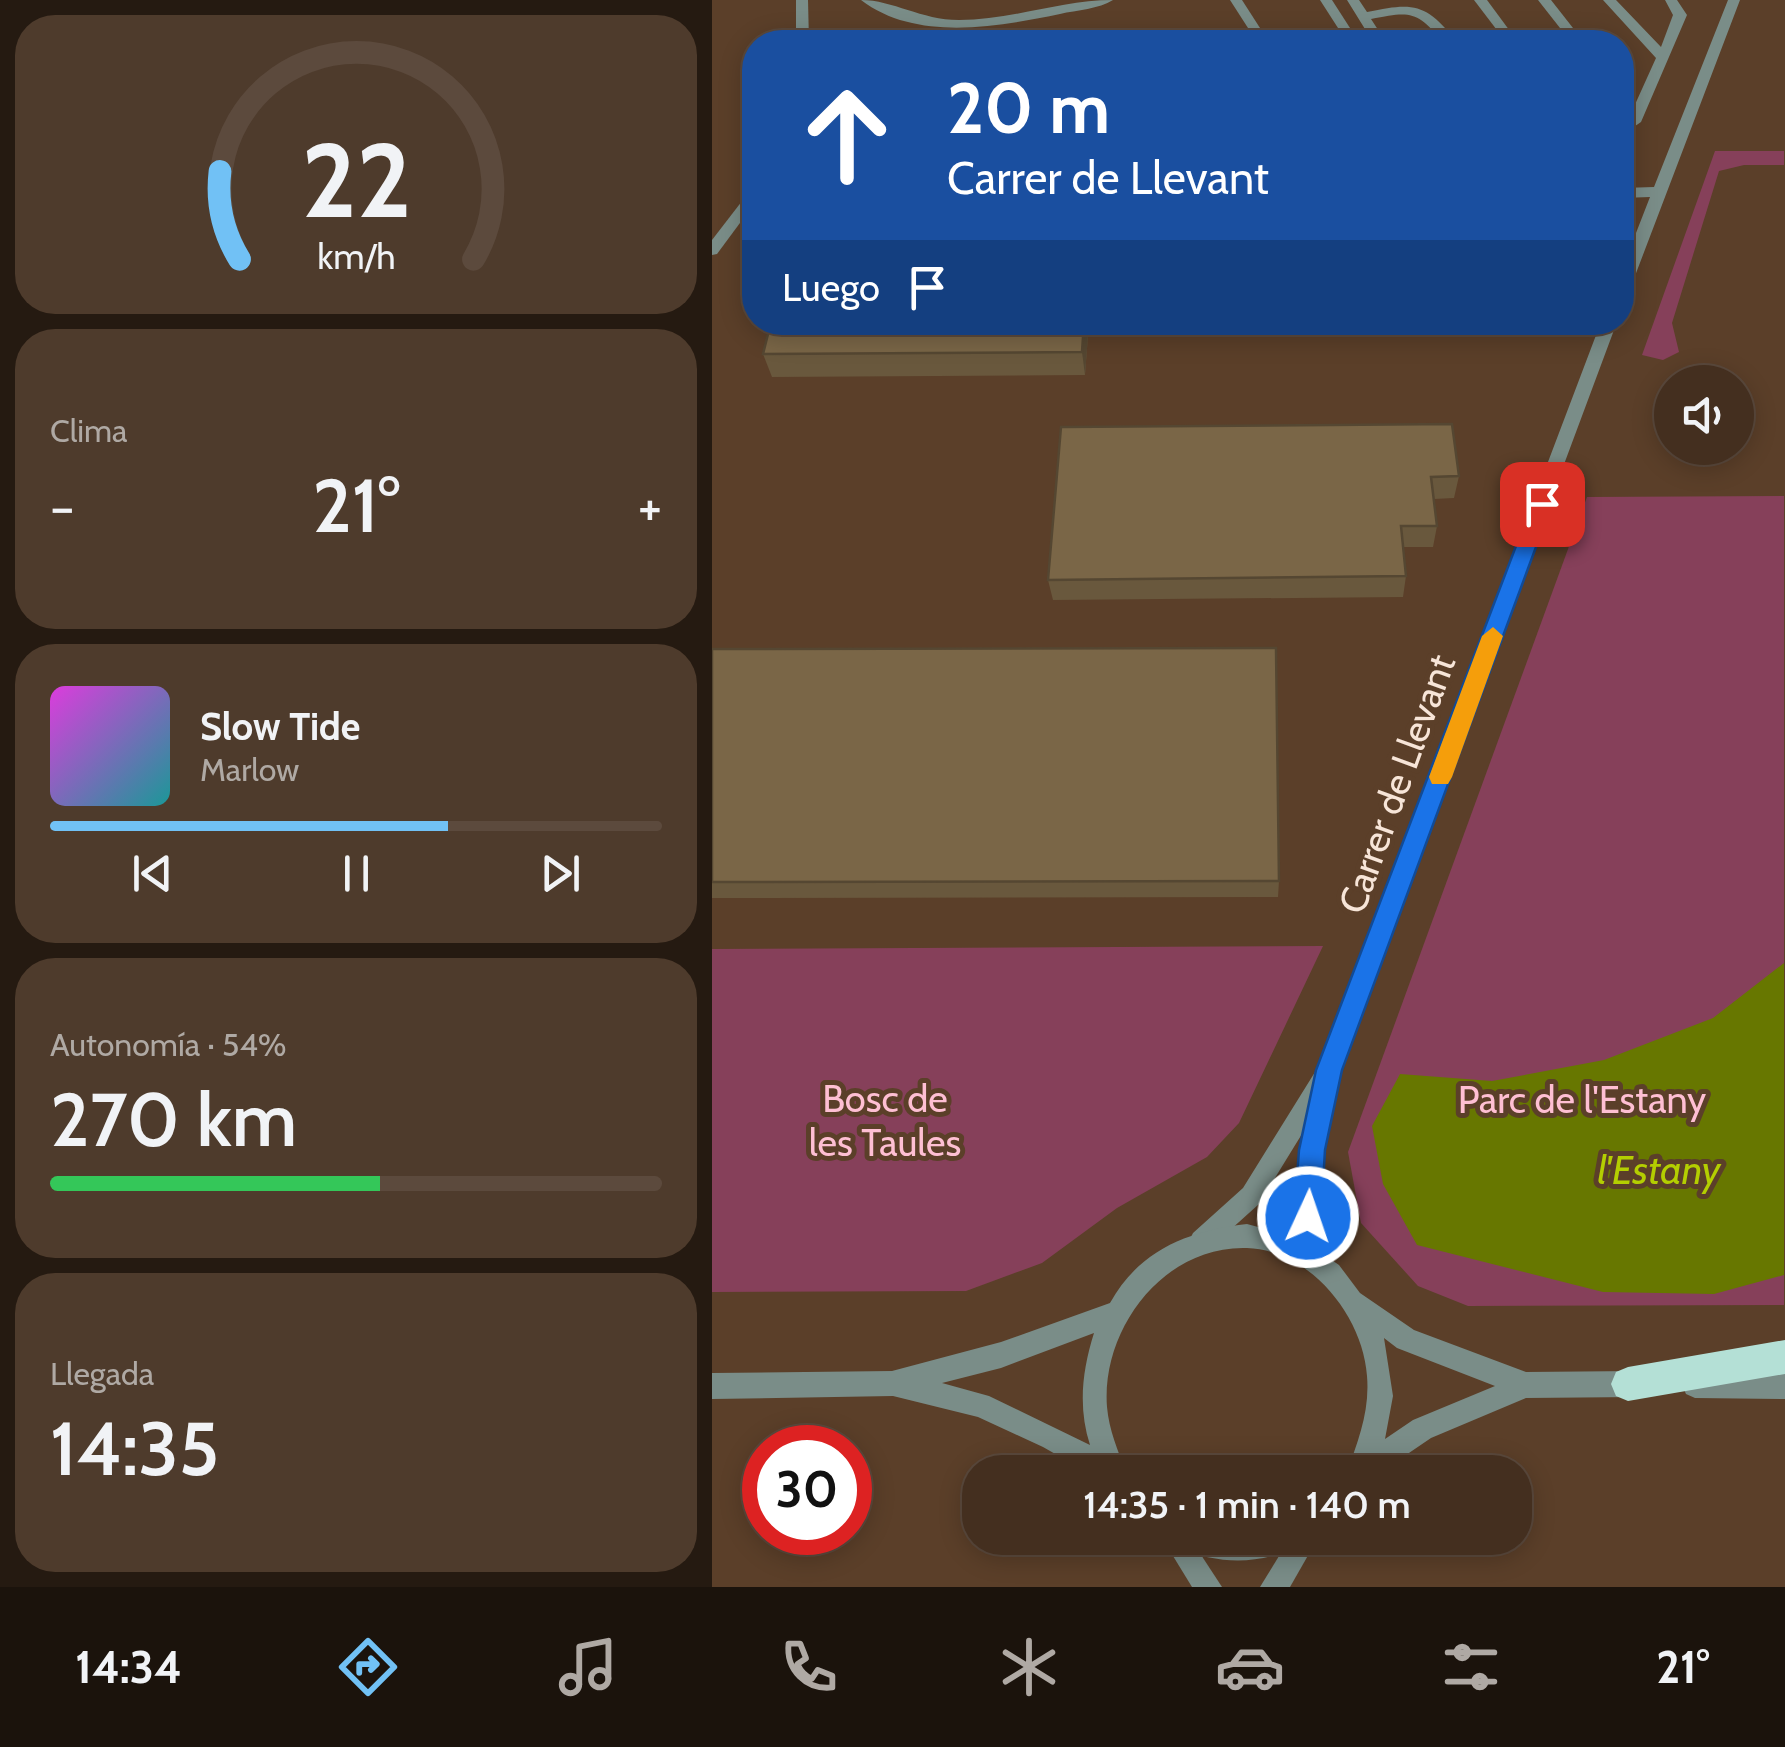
<!DOCTYPE html>
<html lang="es">
<meta charset="utf-8">
<style>
body{margin:0;font-family:Cabin,sans-serif;background:#4e3b2c;color:#f1f3f6;height:100vh;display:flex;flex-direction:column;font-size:38px;white-space:nowrap}
*{box-sizing:border-box;margin:0}
p{font-size:32px;color:#afa9a4}
.icon{flex:none;width:55px;height:55px;fill:none;stroke:currentColor;stroke-width:2;stroke-linecap:round;stroke-linejoin:round}
.map{position:relative;flex:1;overflow:hidden}
.drawer{display:flex;flex-direction:column;gap:15px;padding:15px;background:#251a11;width:712px}
.drawer>*{flex:none}
.top-card{position:absolute;left:30px;top:30px;width:892px;height:305px;border-radius:40px;box-shadow:0 5px 25px #0003,0 0 0 2px #5c4a3d;background:#1a4fa0;color:#fff;overflow:hidden}
.fabs{position:absolute;left:942px;top:365px;display:grid;gap:20px}
.fabs a{display:grid;place-items:center;width:100px;height:100px;border-radius:50%;background:#442f1f;box-shadow:0 5px 25px #0003,0 0 0 2px #5c4a3d;font-size:50px}
.speed{position:absolute;left:30px;top:1425px;display:flex;gap:20px;font-size:50px;font-weight:700;text-align:center}
.speed>*{display:grid;place-content:center;width:130px;height:130px;border-radius:50%;background:#442f1f;box-shadow:0 5px 25px #0003,0 0 0 2px #5c4a3d;line-height:1}
.speed .limit{border:15px solid #d22;background:#fff;color:#111}
.pin{position:absolute;display:grid;place-items:center;width:85px;height:85px;color:#fff;margin:-42px;border-radius:20px;box-shadow:0 5px 15px #0006}
.me{position:absolute;width:110px;margin:-55px;rotate:3deg;stroke-linejoin:round;filter:drop-shadow(0 0 8px #0008)}
.turn{display:flex;align-items:center;gap:35px;height:210px;padding:0 40px;font-size:45px}
.turn .icon{width:130px;height:130px;stroke-width:2.5}
.turn b{display:block;font-size:70px;line-height:85px}
.then{display:flex;align-items:center;height:95px;padding:0 40px;background:#0003;gap:20px;font-size:38px}
.big{font-size:75px;font-weight:600;line-height:1.1}
.drawer .card{flex:1;display:flex;flex-direction:column;justify-content:center;gap:15px;min-width:0;padding:0 35px;border-radius:40px;background:#4e3b2c}
.drawer .dial{align-items:center;gap:0}
.dial svg{height:260px;overflow:visible;fill:none;stroke:#5c4a3d;stroke-width:7;stroke-linecap:round;text-anchor:middle}
.dial text{fill:#f1f3f6;stroke:none}
.song{display:flex;align-items:center;gap:30px}
.cover{width:120px;height:120px;border-radius:15px;background:linear-gradient(135deg,hsl(300 70% 55%),hsl(180 70% 35%))}
.played{height:10px;border-radius:5px;background:linear-gradient(90deg,#71c1f5 65%,#5c4a3d 65%)}
.keys{display:flex;justify-content:space-around;direction:ltr}
.heat{display:flex;justify-content:space-between;align-items:center;font-size:55px;direction:ltr}
.charge{height:15px;border-radius:8px;background:linear-gradient(90deg,#34c759 54%,#5c4a3d 0)}
.trip{position:absolute;left:250px;top:1455px;width:570px;height:100px;border-radius:40px;background:#442f1f;box-shadow:0 5px 25px #0003,0 0 0 2px #5c4a3d;font-weight:600;line-height:100px;text-align:center}
.menu{display:flex;height:160px;justify-content:space-around;align-items:center;background:#1b130c;color:#afa9a4}
.menu .icon{width:70px;height:70px}
.menu .selected{color:#71c1f5}
.menu b{font-size:45px;color:#f1f3f6}
main{display:flex;flex:1;min-height:0}
.map>svg:first-child{display:block}
.green{fill:#86405a}
.water{fill:#677700}
.lines{fill:none;stroke-linecap:round;stroke-linejoin:round}
.service{fill:#7a8d88;fill-rule:evenodd}
.minor{fill:#7a8d88;fill-rule:evenodd}
.tertiary{fill:#7a8d88;fill-rule:evenodd}
.trunk{fill:#b4e0d6;fill-rule:evenodd}
.wall{fill:#69583d}
.shaded-wall{fill:#554732}
.building{fill:#7a6647;stroke:#554732;stroke-width:2.5}
.route{fill:#1a73e8;stroke:#114b97;stroke-width:2.5}
.slow{fill:#f59e0b}
.labels{text-anchor:middle;stroke-width:10;stroke-linejoin:round;paint-order:stroke}
.street-label{font-size:38px;fill:#f7e5d8;stroke:#5b3f29}
.park-label{font-size:38px;fill:#febfd3;stroke:#5b3f29}
.water-label{font-size:40px;font-style:italic;fill:#b4ce01;stroke:#5b3f29}
</style>
<main>
<section class="drawer">
<div class="card dial"><svg viewBox="0 0 100 80">
<path d="M14 69A42 42 0 1 1 86 69"/>
<path d="M14 69A42 42 0 0 1 8 42" stroke="#71c1f5"/>
<text x="50" y="56" font-size="32" font-weight="700">22</text>
<text x="50" y="72" font-size="11">km/h</text>
</svg></div>
<div class="card"><p>Clima</p>
<div class="heat"><a>−</a><b class="big">21°</b><a>+</a></div>
</div>
<div class="card">
<div class="song"><i class="cover"></i><div><b>Slow Tide</b><p>Marlow</p></div></div>
<div class="played"></div>
<div class="keys"><svg class="icon" aria-label="previous" viewBox="0 0 24 24"><path d="M18 5L8 12l10 7zM5 5v14"/></svg><svg class="icon" aria-label="pause" viewBox="0 0 24 24"><path d="M8 5v14M16 5v14"/></svg><svg class="icon" aria-label="next" viewBox="0 0 24 24"><path d="M6 5l10 7-10 7zM19 5v14"/></svg></div>
</div>
<div class="card"><p>Autonomía · 54%</p><b class="big">270 km</b><div class="charge"></div></div>
<div class="card"><p>Llegada</p><b class="big">14:35</b></div>
</section>
<div class="map">
<svg width="1073" height="1587" viewBox="0 0 1073 1587">
<rect width="100%" height="100%" fill="#5b3f29"/>
<g class="green">
<path d="M1003,151h69v14h-40l-25,6 -47,152 7,29 -16,8 -21,-5z"/>
<path d="M1072,496v809l-316,1 -50,-20 -57,-63 -13,-71 239,-655z"/>
<path d="M611,946l-84,177 -32,34 -90,51 -75,55 -76,28 -254,1v-343z"/>
</g>
<path class="water" d="M1072,963v312l-70,19 -111,-2 -186,-47 -34,-61 -11,-58 28,-52 92,7 112,-21 109,-42z"/>
<g class="lines">
<g class="service">
<path d="M149,0c32,0 60,20 98,20 53,0 102,-20 154,-20 -14,9 -36,10 -53,14 -63,13 -144,28 -199,-14z"/>
<path d="M518,0h12l27,42h-12z"/>
<path d="M608,0h12l27,42h-12z"/>
<path d="M635,0h12l8,12c47,-10 59,-9 90,30h-14c-26,-31 -32,-31 -72,-23l15,23h-13z"/>
<path d="M762,0h13l31,42h-12z"/>
<path d="M826,0h13l33,42h-13z"/>
<path d="M891,0h13l45,47 12,-32 -8,-15h12l10,15 -46,107 -19,13v-11l6,-4 28,-62z"/>
</g>
<g class="minor">
<path d="M84,0h12l1,42h-13z"/>
<path d="M1016,0h12l-110,289 -8,5v-25l28,-72 -28,1v-10l32,-1z"/>
<path d="M42,190v14l-37,50 -5,1v-15l37,-48z"/>
<path d="M889,322h16l-283,760 2,5c-7,34 -13,68 -14,103 0,21 9,61 2,79l-9,3 -9,-3 -3,-9 -4,-66 6,-65 -46,75 -50,45 -8,4 -8,-4 -4,-8 4,-8 50,-45 77,-124z"/>
<path d="M450,1538h28l32,49h-30z"/>
<path d="M578,1538h28l-28,49h-30z"/>
</g>
<g class="tertiary">
<path d="M535,1224l52,14 40,27 21,28 54,37 112,42 110,-1 9,4 4,9 -4,9 -9,4 -110,1 -95,40 -50,34h-34c11,-31 23,-61 20,-96 -4,-60 -57,-126 -120,-128 -83,-3 -146,81 -140,159 2,23 11,44 19,65h-39l-44,-25 -65,-30 -85,-21 -181,3v-26l180,-2 109,-29 109,-39c30,-54 79,-72 137,-79zM382,1333c-12,38 -16,75 -4,112l-101,-49 -47,-13 59,-15zM672,1338l13,10 98,38 -82,34 -28,19 8,-43z"/>
<path d="M983,1372l90,1v26l-90,-1 -9,-4 -4,-9 4,-9z"/>
<path d="M461,1538h129l-4,9c-41,18 -79,18 -121,0z"/>
</g>
<path class="trunk" d="M1073,1340v34l-157,27 -12,-5 -5,-12 5,-12 12,-5z"/>
</g>
<g class="wall">
<path d="M377,322l-4,53 -313,2 -9,-23z"/>
<path d="M349,427l398,49 -5,22 -20,1 3,27 -4,21h-30l3,29 -3,21 -350,3 -5,-20z"/>
<path d="M0,649l567,232 -1,16 -566,1z"/>
</g>
<path class="shaded-wall" d="M372,322h5l-4,53 -3,-23z"/>
<g class="building">
<path d="M59,322h313l-2,30 -319,2z"/>
<path d="M740,424l7,52 -28,1 6,49h-36l5,50 -358,4 13,-153z"/>
<path d="M564,648l3,233 -567,1v-233z"/>
</g>
<path class="route" d="M830,497l10,7 -210,566 -17,80 -4,67 -4,10 -9,4 -10,-4 -4,-10 5,-67 17,-80 216,-566z"/>
<path class="slow" d="M781,627l10,9 -51,141 -4,7h-16l-3,-7 53,-141z"/>
<g class="labels">
<g class="street-label">
<text transform="translate(685 784) rotate(-70)" y="13">Carrer de Llevant</text>
</g>
<g class="park-label">
<text x="173" y="1112">Bosc de<tspan x="173" dy="44">les Taules</tspan></text>
<text x="870" y="1113">Parc de l'Estany</text>
</g>
<g class="water-label">
<text x="947" y="1184">l'Estany</text>
</g>
</g>
</svg>
<div class="fabs">
<a><svg class="icon" aria-label="sound" viewBox="0 0 24 24"><path d="M4 9h4l5-4v14l-5-4H4zM17 9q2 3 0 6"/></svg></a>
</div>
<div class="speed"><div class="limit">30</div></div>
<div class="pin" style="left:830px;top:504px;background:#d93025"><svg class="icon" aria-label="arrive" viewBox="0 0 24 24"><path d="M6 21V4h12l-3 4 3 4H6"/></svg></div>
<svg class="me" style="left:596px;top:1217px" viewBox="-20 -20 40 40"><circle r="17" fill="#1a73e8" stroke="#fff" stroke-width="3"/><path d="M0-11L8 9 0 5-8 9z" fill="#fff"/></svg>
<div class="trip">14:35 · 1 min · 140 m</div>
<div class="top-card">
<div class="turn"><svg class="icon" aria-label="ahead" viewBox="0 0 24 24"><path d="M12 20V5M6 11l6-6 6 6"/></svg><div><b>20 m</b>Carrer de Llevant</div></div>
<div class="then">Luego<svg class="icon" aria-label="arrive" viewBox="0 0 24 24"><path d="M6 21V4h12l-3 4 3 4H6"/></svg></div>
</div>
</div>
</main>
<nav class="menu">
<b>14:34</b>
<svg class="icon selected" aria-label="directions" viewBox="0 0 24 24"><path d="M12 3l9 9-9 9-9-9zM9 14v-3h6M13 9l2 2-2 2"/></svg>
<svg class="icon" aria-label="music" viewBox="0 0 24 24"><path d="M9 18V5l10-2v13"/><circle cx="6" cy="18" r="3"/><circle cx="16" cy="16" r="3"/></svg>
<svg class="icon" aria-label="phone" viewBox="0 0 24 24"><path d="M5 4h4l2 5-3 2q2 4 5 5l2-3 5 2v4C11 20 4 13 5 4z"/></svg>
<svg class="icon" aria-label="climate" viewBox="0 0 24 24"><path d="M12 3v18M4 7l16 10M4 17L20 7"/></svg>
<svg class="icon" aria-label="car" viewBox="0 0 24 24"><path d="M5 17H2v-5l4-1 3-4h7l3 4 3 1v5h-3M9 17h6M6 11h13"/><circle cx="7" cy="17" r="2"/><circle cx="17" cy="17" r="2"/></svg>
<svg class="icon" aria-label="filters" viewBox="0 0 24 24"><path d="M4 7h16M4 17h16"/><circle cx="9" cy="7" r="2"/><circle cx="15" cy="17" r="2"/></svg>
<b>21°</b>
</nav>
